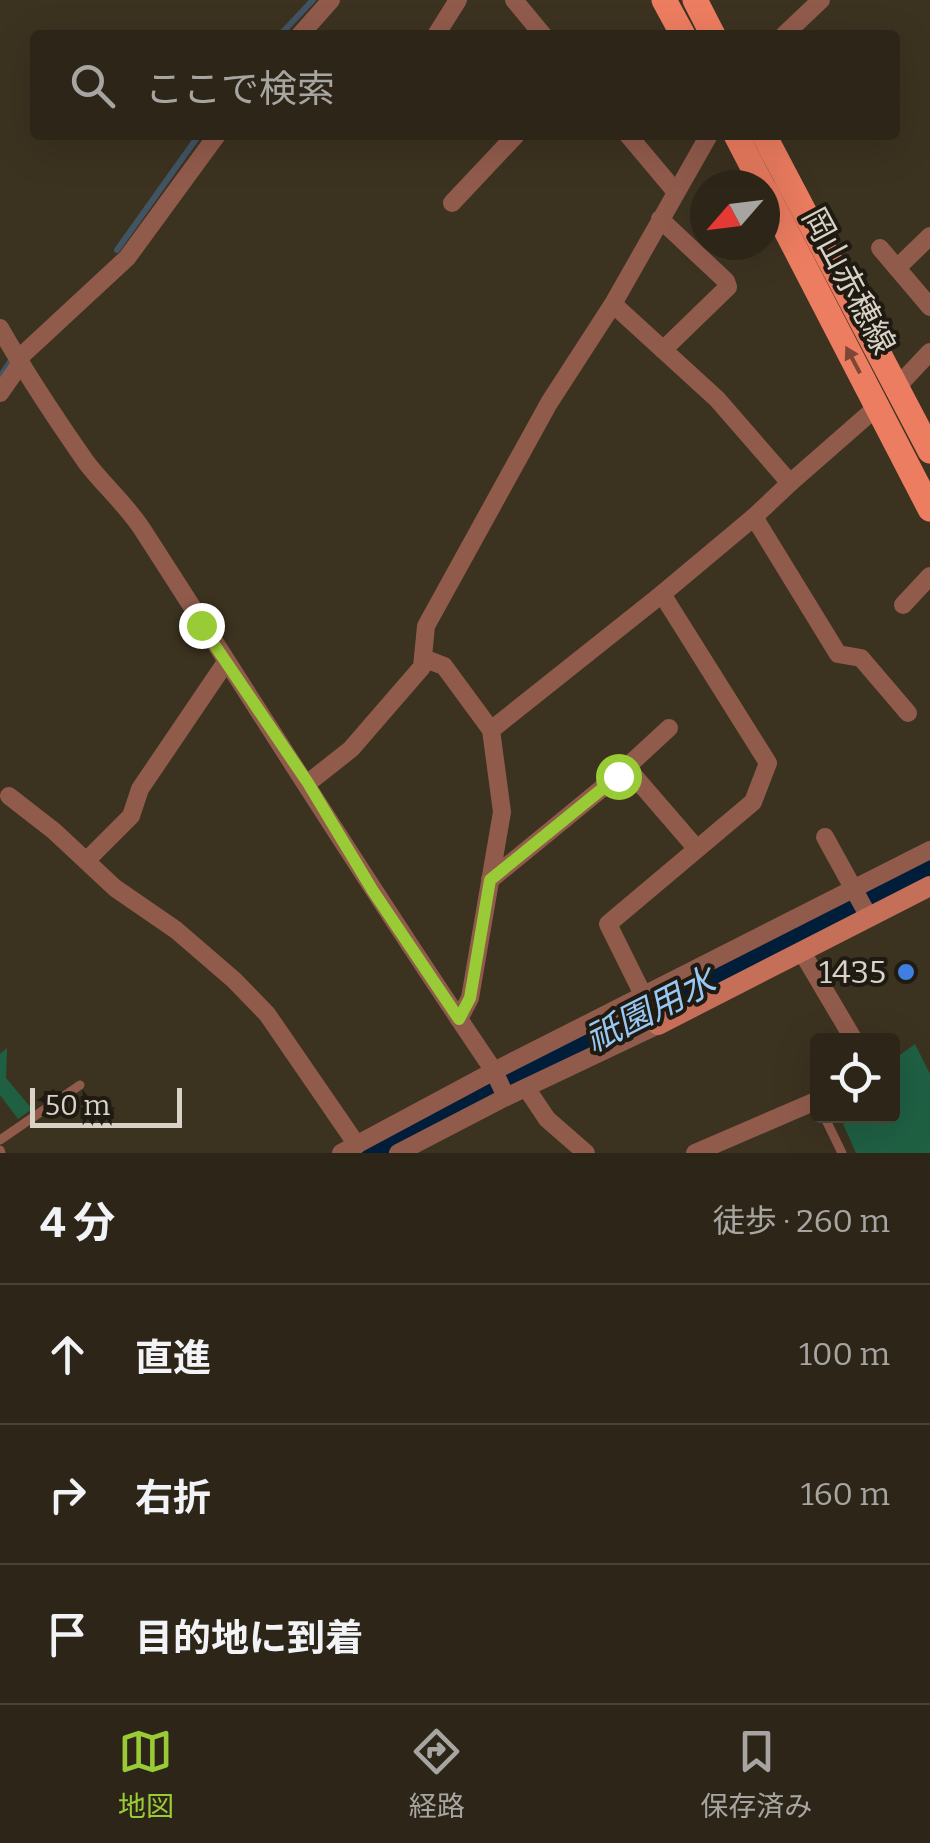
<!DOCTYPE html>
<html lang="ja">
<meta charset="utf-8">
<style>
body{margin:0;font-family:Bitter,"Noto Sans JP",serif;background:#393225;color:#f1f3f6}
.controls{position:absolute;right:30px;bottom:30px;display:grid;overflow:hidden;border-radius:10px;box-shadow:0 10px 40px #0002}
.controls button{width:90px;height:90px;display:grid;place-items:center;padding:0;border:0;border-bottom:2px solid #484337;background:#2d2618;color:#f1f3f6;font:50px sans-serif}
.compass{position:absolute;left:690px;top:170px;width:90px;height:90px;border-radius:50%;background:#2d2618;box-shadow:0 10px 40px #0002;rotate:242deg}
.scale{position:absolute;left:30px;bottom:25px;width:152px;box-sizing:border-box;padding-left:10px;border:5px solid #d8d2c7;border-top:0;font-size:28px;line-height:35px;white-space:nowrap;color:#d8d2c7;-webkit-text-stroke:8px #1f1a12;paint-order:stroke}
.stop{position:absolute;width:30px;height:30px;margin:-22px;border:8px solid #99cb36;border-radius:50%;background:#fff}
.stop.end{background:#99cb36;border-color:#fff;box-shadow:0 2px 10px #0008}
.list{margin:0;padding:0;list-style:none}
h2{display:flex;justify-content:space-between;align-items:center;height:130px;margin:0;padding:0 40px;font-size:42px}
h2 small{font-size:32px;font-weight:400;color:#a7a5a2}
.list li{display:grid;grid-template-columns:65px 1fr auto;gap:30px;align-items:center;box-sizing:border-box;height:140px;padding:0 40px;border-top:2px solid #484337}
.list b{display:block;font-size:38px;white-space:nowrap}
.list em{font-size:32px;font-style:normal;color:#a7a5a2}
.icon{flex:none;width:55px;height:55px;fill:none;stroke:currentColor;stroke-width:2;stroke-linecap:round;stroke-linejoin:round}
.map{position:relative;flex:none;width:930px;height:1153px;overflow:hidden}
.search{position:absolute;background:#2d2618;box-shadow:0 10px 40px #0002;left:30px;right:30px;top:30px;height:110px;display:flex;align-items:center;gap:25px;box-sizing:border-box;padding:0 35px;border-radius:10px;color:#a7a5a2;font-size:38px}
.sheet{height:550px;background:#2d2618}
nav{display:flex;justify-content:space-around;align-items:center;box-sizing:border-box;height:140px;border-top:2px solid #484337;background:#2d2618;font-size:28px;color:#a7a5a2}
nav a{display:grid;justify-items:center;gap:5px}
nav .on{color:#99cb36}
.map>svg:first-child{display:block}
.green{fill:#1f6043}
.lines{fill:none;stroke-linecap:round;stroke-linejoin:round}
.stream{stroke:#415464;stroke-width:6}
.river{stroke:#001e3a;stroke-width:38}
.lane{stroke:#915b4c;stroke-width:9}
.street{stroke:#915b4c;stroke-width:18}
.secondary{stroke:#c56e58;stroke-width:20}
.primary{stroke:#ed7d60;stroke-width:25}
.oneway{fill:#7c4735}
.route{stroke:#99cb36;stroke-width:12}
.shop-dot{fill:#3f7fe0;stroke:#1f1a12;stroke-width:4}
.labels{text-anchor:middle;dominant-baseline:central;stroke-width:8;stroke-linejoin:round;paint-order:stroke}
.street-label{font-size:32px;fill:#d8d2c7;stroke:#1f1a12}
.poi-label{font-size:32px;fill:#d8d2c7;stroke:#1f1a12;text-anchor:end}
.water-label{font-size:35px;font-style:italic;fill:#97c9f7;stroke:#1f1a12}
</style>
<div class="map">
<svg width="930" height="1153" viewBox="0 0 930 1153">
<rect width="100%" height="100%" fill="#3c3220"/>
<g class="green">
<path d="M915,1044L930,1074V1153H856L843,1124L859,1116H892L893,1060Z"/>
<path d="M7,1048L6,1078L32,1109L18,1119L0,1095V1054Z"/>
</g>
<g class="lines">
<g class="stream">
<path d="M280,35L313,0"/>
<path d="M117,250L199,135"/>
<path d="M0,377L10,362"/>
</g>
<path class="river" d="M370,1153L930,866"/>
<g class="lane">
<path d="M824,1116L842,1153"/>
<path d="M0,1140L80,1085"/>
<path d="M0,1150L1,1153"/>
</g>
<g class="street">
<path d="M514,0L543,35"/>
<path d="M300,35L331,0"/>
<path d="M436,35L458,0"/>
<path d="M784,35L821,0"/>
<path d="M628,135L675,191"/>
<path d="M452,203L516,135"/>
<path d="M660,219L726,281L728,287L663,350"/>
<path d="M880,248L930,307"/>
<path d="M897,268L930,236"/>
<path d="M0,328C26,374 56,419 86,462C104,486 128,506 144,532C260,712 374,894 494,1071L506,1097"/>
<path d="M18,359L127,258L217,135"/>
<path d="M896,388L930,352"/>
<path d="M0,393L21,363"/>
<path d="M790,483L878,406"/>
<path d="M754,517L838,654L861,658L908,713"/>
<path d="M903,605L930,576"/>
<path d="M423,658L444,666L491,730L502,812L470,998L459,1019"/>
<path d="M491,730L662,594"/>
<path d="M617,776L669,728"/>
<path d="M308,783L351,749L422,667L426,626L549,403L613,304L709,135"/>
<path d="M9,796L54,831L115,888L176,930L234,980L267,1014L357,1145"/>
<path d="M825,837L869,917"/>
<path d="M87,860L131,816L140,789L226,662"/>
<path d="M490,880L617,776H634L697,849"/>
<path d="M802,952L854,1040"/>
<path d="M527,1089L547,1119L586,1153"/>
<path d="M341,1153L494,1071L930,850"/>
<path d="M398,1153L506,1097L658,1025L608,924L753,802L768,763L662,594L754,517L790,483L717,399L613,304"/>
<path d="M695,1153L818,1100"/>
</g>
<path class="secondary" d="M658,1025L930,886"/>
<g class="primary">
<path d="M664,0L683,35"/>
<path d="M695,0L713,35"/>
<path d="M736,135L762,185"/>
<path d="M764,135L930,451"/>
<path d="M765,190L930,509"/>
</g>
</g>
<defs><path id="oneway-solid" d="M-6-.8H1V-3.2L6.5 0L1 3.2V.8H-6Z" transform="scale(2.5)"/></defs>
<use class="oneway" href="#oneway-solid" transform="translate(853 360) rotate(-118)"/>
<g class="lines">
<path class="route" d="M201,625L308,783L373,891L459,1019L470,998L490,880L618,776"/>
</g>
<circle class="shop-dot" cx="906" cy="972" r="10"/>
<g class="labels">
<g class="street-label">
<text transform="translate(849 281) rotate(62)">岡山赤穂線</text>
</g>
<g class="poi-label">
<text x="886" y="972">1435</text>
</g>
<g class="water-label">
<text transform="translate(650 1010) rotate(-27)">祇園用水</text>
</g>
</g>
</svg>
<div class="controls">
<button><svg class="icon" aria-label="locate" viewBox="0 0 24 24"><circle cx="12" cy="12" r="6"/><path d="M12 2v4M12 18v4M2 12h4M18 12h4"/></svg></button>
</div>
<svg class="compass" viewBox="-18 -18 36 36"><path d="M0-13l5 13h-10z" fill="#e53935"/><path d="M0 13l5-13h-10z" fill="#a7a5a2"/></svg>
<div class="scale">50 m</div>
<div class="stop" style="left:618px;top:776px"></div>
<div class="stop end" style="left:201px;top:625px"></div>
<div class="search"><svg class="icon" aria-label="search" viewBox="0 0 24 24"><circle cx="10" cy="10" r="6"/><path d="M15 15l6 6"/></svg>ここで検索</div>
</div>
<section class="sheet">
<h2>4 分<small>徒歩 · 260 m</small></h2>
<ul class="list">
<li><svg class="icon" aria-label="ahead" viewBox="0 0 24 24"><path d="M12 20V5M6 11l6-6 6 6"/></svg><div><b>直進</b></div><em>100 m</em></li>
<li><svg class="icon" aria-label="right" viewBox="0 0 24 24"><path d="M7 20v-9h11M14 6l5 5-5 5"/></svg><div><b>右折</b></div><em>160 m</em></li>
<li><svg class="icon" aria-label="arrive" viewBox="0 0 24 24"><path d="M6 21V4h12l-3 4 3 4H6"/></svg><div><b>目的地に到着</b></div></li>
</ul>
</section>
<nav>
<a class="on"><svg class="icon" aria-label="map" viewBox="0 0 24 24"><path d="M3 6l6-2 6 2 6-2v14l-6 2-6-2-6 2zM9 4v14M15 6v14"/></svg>地図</a>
<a><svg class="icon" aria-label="directions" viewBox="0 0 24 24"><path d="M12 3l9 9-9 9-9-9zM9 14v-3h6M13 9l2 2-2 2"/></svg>経路</a>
<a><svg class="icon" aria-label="saved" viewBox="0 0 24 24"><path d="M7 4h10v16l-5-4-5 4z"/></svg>保存済み</a>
</nav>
